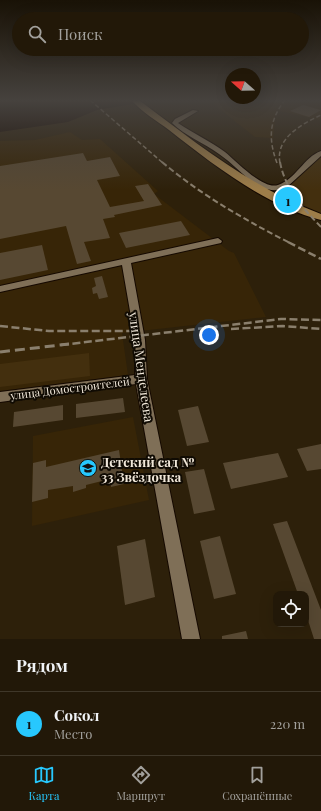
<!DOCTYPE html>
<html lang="ru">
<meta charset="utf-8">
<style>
body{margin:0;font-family:"Playfair Display",serif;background:#2a2112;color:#f1f3f6}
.controls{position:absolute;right:12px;bottom:12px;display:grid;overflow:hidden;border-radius:8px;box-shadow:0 4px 16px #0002}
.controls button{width:36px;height:36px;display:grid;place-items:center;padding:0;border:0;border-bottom:1px solid #3f3729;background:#221808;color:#f1f3f6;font:20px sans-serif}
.compass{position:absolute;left:225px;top:68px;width:36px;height:36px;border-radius:50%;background:#221808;box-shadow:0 4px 16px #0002;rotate:290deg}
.you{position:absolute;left:209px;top:335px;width:14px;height:14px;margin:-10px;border:3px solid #fff;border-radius:50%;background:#1a73e8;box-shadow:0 0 0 6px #1a73e833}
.badge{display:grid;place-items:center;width:26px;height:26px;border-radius:50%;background:#27c8fe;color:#111;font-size:13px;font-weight:700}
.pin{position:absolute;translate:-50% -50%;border:2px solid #fff;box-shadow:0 1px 4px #0006}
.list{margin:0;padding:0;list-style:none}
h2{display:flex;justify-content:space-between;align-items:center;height:52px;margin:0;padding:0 16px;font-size:17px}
h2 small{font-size:13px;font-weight:400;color:#a2a09c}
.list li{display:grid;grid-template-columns:26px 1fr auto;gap:12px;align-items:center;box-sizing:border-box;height:64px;padding:0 16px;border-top:1px solid #3f3729}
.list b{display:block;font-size:15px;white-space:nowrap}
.list p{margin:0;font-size:13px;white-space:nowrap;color:#a2a09c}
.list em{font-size:13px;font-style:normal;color:#a2a09c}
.icon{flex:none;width:22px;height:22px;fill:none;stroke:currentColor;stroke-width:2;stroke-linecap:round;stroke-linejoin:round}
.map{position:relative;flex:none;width:321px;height:639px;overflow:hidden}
.search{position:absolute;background:#221808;box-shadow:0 4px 16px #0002;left:12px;right:12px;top:12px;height:44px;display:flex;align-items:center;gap:10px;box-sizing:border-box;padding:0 14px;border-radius:22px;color:#a2a09c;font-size:15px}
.sheet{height:116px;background:#221808}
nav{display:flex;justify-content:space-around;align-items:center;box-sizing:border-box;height:56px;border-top:1px solid #3f3729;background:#221808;font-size:11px;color:#a2a09c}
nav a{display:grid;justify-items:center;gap:2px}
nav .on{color:#27c8fe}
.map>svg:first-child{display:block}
.built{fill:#372507}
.green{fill:#432f0e}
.water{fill:#150800}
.building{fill:#574832}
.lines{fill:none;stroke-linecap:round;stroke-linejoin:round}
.minor-casing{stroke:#150900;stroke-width:2}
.major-casing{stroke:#150900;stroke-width:2}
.minor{fill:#7f6f57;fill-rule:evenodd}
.major{fill:#9d7d49;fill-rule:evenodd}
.rail-far3{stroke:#8a7f6d;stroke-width:1.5;stroke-dasharray:4.5 2.5;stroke-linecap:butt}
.rail-far2{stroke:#8a7f6d;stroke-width:2;stroke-dasharray:6 3;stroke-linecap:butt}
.rail-far1{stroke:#8a7f6d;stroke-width:2.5;stroke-dasharray:8 3.5;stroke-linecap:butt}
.rail{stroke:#8a7f6d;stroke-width:3;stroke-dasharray:10 5;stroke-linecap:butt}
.labels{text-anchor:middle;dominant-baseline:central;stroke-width:4;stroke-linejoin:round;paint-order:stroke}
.street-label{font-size:11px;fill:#f1e8da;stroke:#100b03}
.near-street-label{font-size:13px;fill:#f1e8da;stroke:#100b03}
.near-poi-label{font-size:13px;font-weight:bold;fill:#f1e8da;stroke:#100b03;text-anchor:start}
</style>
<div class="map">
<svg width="321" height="639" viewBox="0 0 321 639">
<rect width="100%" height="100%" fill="#2d200a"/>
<g class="built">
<path d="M208,100H321V118L319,120L276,110L273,138L255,137Z"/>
<path d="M70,132L82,140L100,139L158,191L154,194L229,251L234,253L266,317L122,333L128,375L0,391V141L35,140Z"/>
<path d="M133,417L149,500L32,526L33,436Z"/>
</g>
<g class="green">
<path d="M321,153V217L307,213L287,183Z"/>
<path d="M89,353L90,376L0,387V364Z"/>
</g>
<path class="water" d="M7,100H158L97,110L68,122L0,132V101Z"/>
<g class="building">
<path d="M303,105L321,110L309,117L290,111Z"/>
<path d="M83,153L87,161L110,157L120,176L97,180L110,207L144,201L135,186L148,184L162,205L114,215L115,217L103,219L110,238L84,242L91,261L77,264L66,226L0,239V166Z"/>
<path d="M181,221L190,235L126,248L119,233Z"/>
<path d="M42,245L48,270L0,280V253Z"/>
<path d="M102,276L108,297L99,299L97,293L93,294L92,288L96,286L94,278Z"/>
<path d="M123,398L125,412L76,418V404Z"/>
<path d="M63,405V420L13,427L14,412Z"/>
<path d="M198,406L209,442L187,446L178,410Z"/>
<path d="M321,444V469L307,471L297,449Z"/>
<path d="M119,450L124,484L111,487L110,479L86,485V488L73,492V486L48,490V498L32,502L33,463L46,460V467Z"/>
<path d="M278,453L288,477L231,489L223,463Z"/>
<path d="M204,469L215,510L194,514L185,472Z"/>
<path d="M287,521L321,610V639H314L306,614V594H298L273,524Z"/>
<path d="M220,536L236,594L214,599L200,541Z"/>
<path d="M145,539L155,597L125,605L117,546Z"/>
<path d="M246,631L248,639H222V636Z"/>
</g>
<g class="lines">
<defs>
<g id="minor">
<path d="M193,110L198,111L178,123C193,133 210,141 225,152C236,161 263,190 278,185C296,179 304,157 321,151V156L287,187C278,191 272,191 263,188C246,180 234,164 219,154C204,143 185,136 172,123L175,119Z"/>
<path d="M218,238L222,241L221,243L131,263L145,340L147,379L200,639H182L136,384L0,402V392L135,375V340L122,265L0,292V286Z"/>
</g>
<path id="major" d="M131,100H139C197,144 253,188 321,214V220C268,207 212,164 169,130C157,121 142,112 131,100Z"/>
</defs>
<use href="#minor" class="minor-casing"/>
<use href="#major" class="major-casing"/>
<use href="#minor" class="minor"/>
<use href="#major" class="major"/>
<g class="rail-far3">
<path d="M90,100L163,163"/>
<path d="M277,163C268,139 269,120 285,100"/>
<path d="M280,163C275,138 302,124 321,115"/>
</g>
<g class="rail-far2">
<path d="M162,162C201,195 245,220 290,243"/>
<path d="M280,162C285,189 303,208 321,227"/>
</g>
<g class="rail-far1">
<path d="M288,242L321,259"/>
<path d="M0,326L49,331H131"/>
<path d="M231,329L283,326L321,329"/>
<path d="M61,345L281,319L321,320"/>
</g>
<path class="rail" d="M0,352L69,344"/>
</g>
<linearGradient id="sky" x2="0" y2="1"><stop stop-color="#191206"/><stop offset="0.53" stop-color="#46423e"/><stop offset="1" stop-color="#46423e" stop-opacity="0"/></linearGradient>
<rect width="321" height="190" fill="url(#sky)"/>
<defs>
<symbol id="school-disc" viewBox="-11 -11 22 22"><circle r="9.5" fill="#27c8fe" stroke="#100b03"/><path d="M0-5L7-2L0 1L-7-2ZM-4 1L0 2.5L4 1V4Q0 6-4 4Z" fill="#111"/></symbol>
</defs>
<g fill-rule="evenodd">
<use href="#school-disc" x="78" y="458" width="20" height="20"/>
</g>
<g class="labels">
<g class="street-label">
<text transform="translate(70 388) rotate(-7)">улица Домостроителей</text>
</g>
<g class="near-street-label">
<text transform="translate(142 367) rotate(82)">улица Менделеева</text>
</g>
<g class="near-poi-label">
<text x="101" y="461">Детский сад №<tspan x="101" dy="15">33 Звёздочка</tspan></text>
</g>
</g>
</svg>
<div class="controls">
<button><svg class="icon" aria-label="locate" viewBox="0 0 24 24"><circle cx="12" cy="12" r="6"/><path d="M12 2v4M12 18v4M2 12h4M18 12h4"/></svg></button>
</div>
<svg class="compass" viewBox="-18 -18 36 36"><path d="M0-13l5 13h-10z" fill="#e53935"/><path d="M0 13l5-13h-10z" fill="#a2a09c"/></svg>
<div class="you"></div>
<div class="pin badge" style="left:288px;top:200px">1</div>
<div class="search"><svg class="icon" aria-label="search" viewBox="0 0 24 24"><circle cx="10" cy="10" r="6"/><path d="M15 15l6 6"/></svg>Поиск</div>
</div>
<section class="sheet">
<h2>Рядом<small></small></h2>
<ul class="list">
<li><span class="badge">1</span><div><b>Сокол</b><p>Место</p></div><em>220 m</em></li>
</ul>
</section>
<nav>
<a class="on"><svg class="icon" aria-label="map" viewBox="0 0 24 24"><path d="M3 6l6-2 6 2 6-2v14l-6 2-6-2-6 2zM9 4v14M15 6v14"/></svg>Карта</a>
<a><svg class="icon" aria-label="directions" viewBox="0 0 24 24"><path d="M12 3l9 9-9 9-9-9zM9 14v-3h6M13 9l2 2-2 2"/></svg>Маршрут</a>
<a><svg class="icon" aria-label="saved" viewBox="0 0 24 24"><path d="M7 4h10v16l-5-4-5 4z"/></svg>Сохранённые</a>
</nav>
